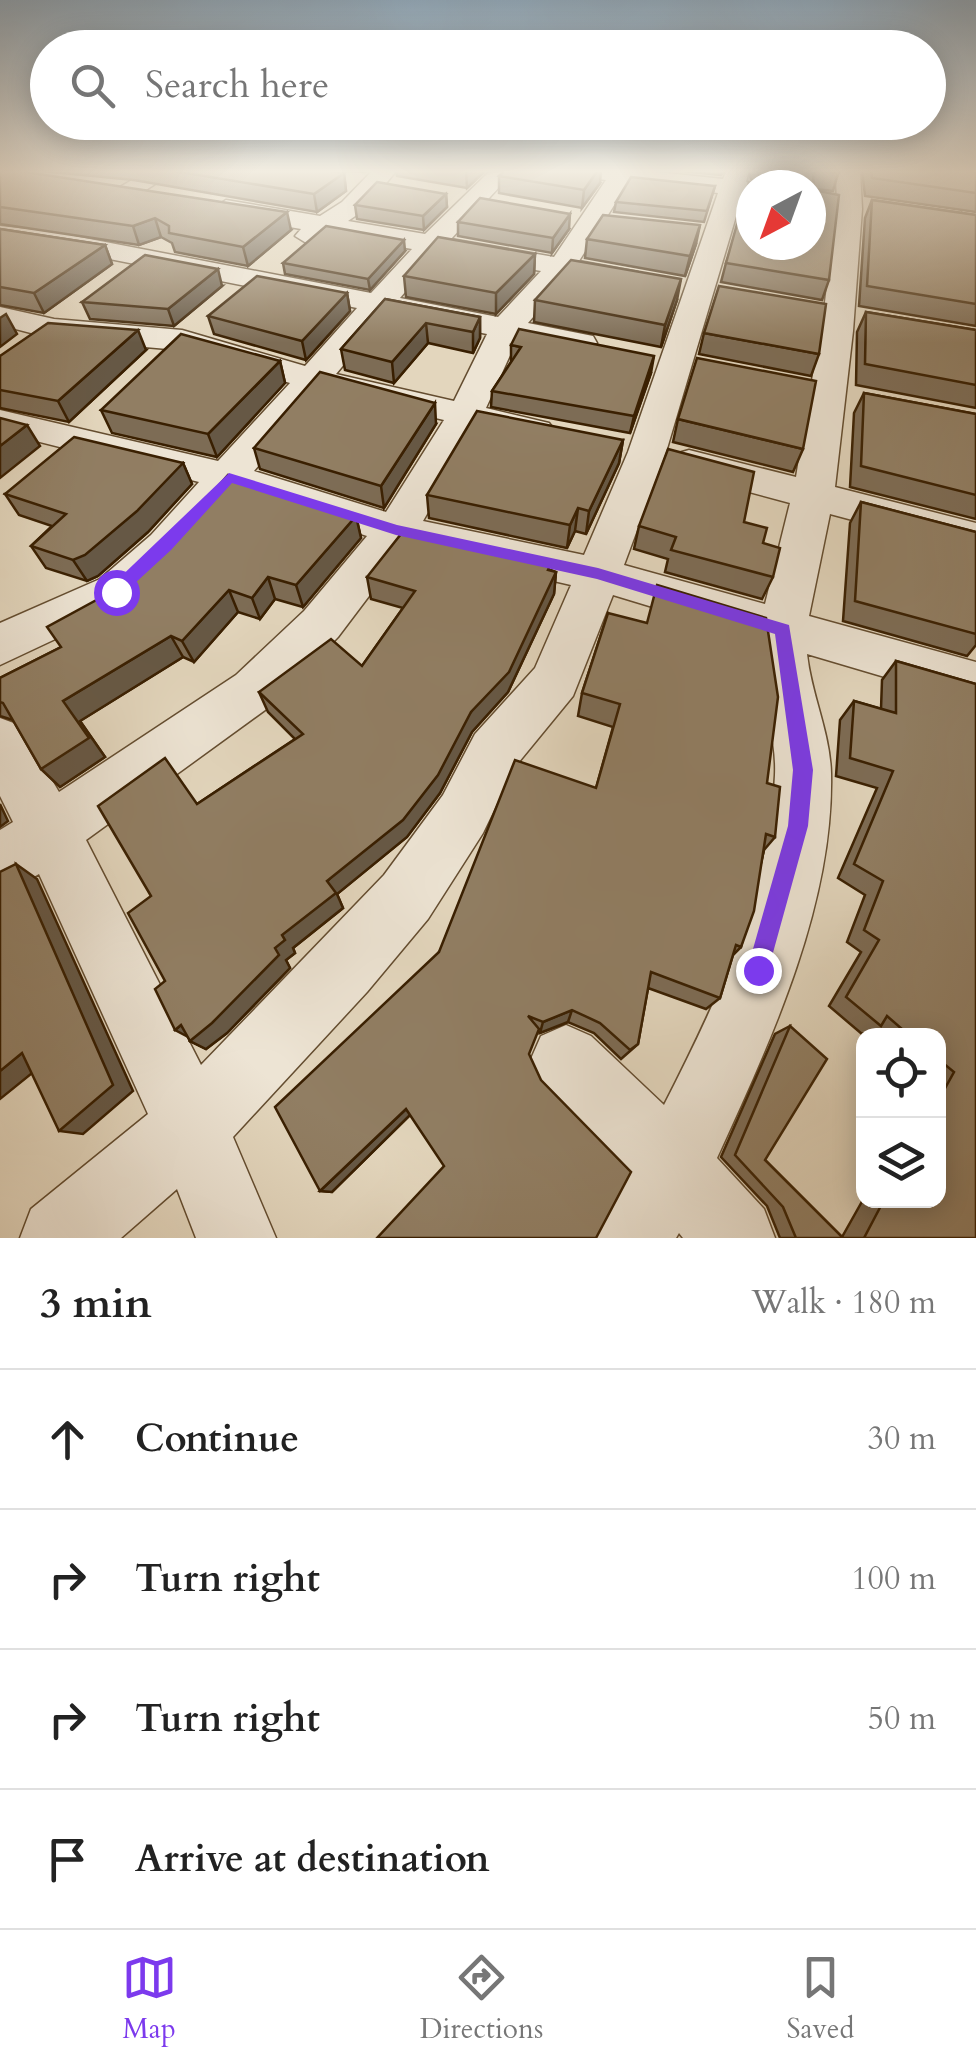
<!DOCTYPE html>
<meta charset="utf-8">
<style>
body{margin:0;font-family:Cardo,serif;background:#f2f2f2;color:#222}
.controls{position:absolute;right:30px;bottom:30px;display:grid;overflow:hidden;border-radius:20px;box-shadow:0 5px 25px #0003}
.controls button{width:90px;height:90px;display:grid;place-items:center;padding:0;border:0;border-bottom:2px solid #e0e0e0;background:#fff;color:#222;font:50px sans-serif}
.compass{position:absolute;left:736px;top:170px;width:90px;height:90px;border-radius:50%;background:#fff;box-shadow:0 5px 25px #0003;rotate:221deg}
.stop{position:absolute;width:30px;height:30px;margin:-22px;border:8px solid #7c3aed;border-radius:50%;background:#fff}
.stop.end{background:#7c3aed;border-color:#fff;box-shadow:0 2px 10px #0008}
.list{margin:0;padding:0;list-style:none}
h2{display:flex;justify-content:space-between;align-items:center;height:130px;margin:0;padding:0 40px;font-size:42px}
h2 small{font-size:32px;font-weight:400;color:#767676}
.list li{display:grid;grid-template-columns:65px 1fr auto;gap:30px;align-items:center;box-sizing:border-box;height:140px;padding:0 40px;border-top:2px solid #e0e0e0}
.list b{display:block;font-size:38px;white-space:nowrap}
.list em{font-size:32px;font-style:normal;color:#767676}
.icon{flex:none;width:55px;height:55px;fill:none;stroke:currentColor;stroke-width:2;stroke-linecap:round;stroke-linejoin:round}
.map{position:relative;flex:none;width:976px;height:1238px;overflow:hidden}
.search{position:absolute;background:#fff;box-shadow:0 5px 25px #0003;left:30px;right:30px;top:30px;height:110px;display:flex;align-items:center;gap:25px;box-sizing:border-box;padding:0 35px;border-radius:55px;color:#767676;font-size:38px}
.sheet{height:690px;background:#fff}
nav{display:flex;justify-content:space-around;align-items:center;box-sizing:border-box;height:140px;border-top:2px solid #e0e0e0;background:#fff;font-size:28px;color:#767676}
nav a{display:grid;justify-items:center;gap:5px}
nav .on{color:#7c3aed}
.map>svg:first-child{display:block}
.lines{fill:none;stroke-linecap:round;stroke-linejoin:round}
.street-casing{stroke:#644d30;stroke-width:3}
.street{fill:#ede4d4;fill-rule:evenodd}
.wall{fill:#7d6c55;stroke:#391f01;stroke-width:2.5}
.shaded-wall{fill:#665845;stroke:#391f01;stroke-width:2.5}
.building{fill:#917e63;stroke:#391f01;stroke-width:2.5;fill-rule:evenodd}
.route{fill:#7c3aed}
</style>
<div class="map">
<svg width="976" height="1238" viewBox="0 0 976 1238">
<rect width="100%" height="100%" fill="#e3d6bd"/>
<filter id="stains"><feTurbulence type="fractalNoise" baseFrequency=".002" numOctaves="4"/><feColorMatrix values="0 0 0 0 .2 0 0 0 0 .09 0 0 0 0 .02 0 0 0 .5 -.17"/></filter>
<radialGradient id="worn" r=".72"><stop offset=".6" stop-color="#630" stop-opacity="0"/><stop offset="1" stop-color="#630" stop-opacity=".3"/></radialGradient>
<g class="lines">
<defs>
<g id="street">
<path d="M149,170H177L74,236L371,293L412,249L329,234L308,244L295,236L301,229L226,216L213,208L226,200L320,216L342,202L373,170H397L364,210L348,221L425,234L491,170H515L451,239L554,257L606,180L572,175L569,170H638L723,179L727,170H749L746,182L760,185H751V197L742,196L666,452L624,565L765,604L790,503L675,472L669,463L675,454L689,450L796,477L825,302L837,209L836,170H860L862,209L853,331L835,487L976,523V553L830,514L809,616L976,662V704L807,654C811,694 830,732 831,773C834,905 771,1040 717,1158L764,1209L775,1238H683L679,1233L676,1238H591L626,1173L541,1086L530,1061L541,1036L566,1025L591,1036L664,1105C716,1003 770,891 775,775C777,729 756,685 758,639L613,595L573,696L514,768L483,833L428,919L367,992L233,1137L276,1238H196L177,1189L121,1238H20L31,1209L148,1114L39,874L0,896V830L13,822L0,796V718L19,725L59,792L236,675L304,611L367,536L235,493L181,557L132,603L0,665V623L100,579L151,535L199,482L0,432V410L218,461L290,383L179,350L54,339L0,325V307L54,319L182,330L305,366L357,308L54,248L0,278V257L22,244L0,242V226L45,231ZM628,183L718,193L628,452L584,555L423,521L476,428L536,442L549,439L555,431L549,423L486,408L517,340L581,353L597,343L593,336L528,323L568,276L628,287L643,278L638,272L579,261ZM438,253L541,271L498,317L400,298ZM386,314L487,334L454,401L336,374ZM321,391L444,420L386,512L254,471ZM406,547L571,585L535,668L475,734L443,795L384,875L201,1065L86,840L272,705L338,637Z"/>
<path d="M954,170H976V222L963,214Z"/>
</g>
</defs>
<use href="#street" class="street-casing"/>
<use href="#street" class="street"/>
</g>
<g class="wall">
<path d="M0,170L291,230L248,266L175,252L172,243L161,237L139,245L0,224Z"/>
<path d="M32,170H368L365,172L327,170L344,173L346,191L317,212L134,180Z"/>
<path d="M396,170H486L467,188L397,176Z"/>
<path d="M670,170H725L721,175Z"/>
<path d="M749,170H839L833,191L814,189L829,280L822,300L721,282L726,263L757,182L751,179Z"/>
<path d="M862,170H957L976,172V212L865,196Z"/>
<path d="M499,176L600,183L582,208L499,193Z"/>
<path d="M715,186L704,222L614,212L616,202Z"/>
<path d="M446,194L447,207L424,230L357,219L355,205Z"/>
<path d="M872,200L976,215V326L859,306L865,218Z"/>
<path d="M458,222L569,229L552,253L458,236Z"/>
<path d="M0,229L105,245L112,264L44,313L0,305Z"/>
<path d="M587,239L696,244L685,276L585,258Z"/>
<path d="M405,251L370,290L285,274L283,263Z"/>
<path d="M535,254L534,274L496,314L406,297L404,276Z"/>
<path d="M222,286L174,326L90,319L82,302Z"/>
<path d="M347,293L350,311L306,360L214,334L208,316Z"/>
<path d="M385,299L480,317V338L473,353L428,343L394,383L345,370L341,349Z"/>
<path d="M535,300H677L661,347L534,322Z"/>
<path d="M866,312L976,330V408L856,385L857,332Z"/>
<path d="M704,333L819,354L811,376L699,354Z"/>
<path d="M511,345L651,373L630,433L491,407L492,391L511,362Z"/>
<path d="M146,350L69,422L0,408V356Z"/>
<path d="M280,361L285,383L217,457L112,433L101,410Z"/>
<path d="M864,393L976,414V519L850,487L854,413Z"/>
<path d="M678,419L803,449L793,472L673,442Z"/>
<path d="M436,424L384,508L260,469L254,448Z"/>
<path d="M623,440L619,463L586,534L575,531L567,548L429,518L427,495Z"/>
<path d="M183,463L192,484L148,532L98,576L87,581L46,568L31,546L52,526L19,515L5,494Z"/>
<path d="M861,502L976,532V645L967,656L843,621L850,523Z"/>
<path d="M356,516L361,538L303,607L275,599L260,619L238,612L194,662L183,657L80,721L105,757L60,787L41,769L13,720L0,716V678L61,647L132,580L130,577Z"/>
<path d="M744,522L763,543L773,577L762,599L665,572L668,559L634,549L639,526Z"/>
<path d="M551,570L556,572L554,594L508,692L472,732L440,793L407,837L337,894L343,908L293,948L295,953L286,960L290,968L227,1033L206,1049L190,1041L165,981L151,896L197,804L295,739L268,712L259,692L362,666L403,608L371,599L367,577Z"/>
<path d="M608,613L767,783L775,837L764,850L741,947L733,955L720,998L706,1009L648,988L638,1044L621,1059L594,1033L568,1022L540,1033L538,1032L410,1115L332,1192L320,1191L439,952L596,788L613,727L578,716L582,693Z"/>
<path d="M896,661L976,684V1238H780L767,1206L721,1157L775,1034L790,1026L765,1160L842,1237L864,1198V1200H938V1036H880L873,1030L862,1034L829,1006L861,952L847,942L865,895L838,878L877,788L836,776L840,720L854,701L881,709L882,680Z"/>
</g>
<g class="shaded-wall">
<path d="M466,170H486L467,188Z"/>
<path d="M598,170H601L600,183L582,208L584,190Z"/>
<path d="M344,173L346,191L317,212L314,194Z"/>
<path d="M446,194L447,207L424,230L423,216Z"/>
<path d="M287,212L291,230L248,266L243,247Z"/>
<path d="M570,214L569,229L552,253L553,238Z"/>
<path d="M155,218L161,237L139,245L133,226Z"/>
<path d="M700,225L696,244L685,276L690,256Z"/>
<path d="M404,240L405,251L370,290L368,279Z"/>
<path d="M105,245L112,264L44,313L34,293Z"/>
<path d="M535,254L534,274L496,314V293Z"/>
<path d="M218,269L222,286L174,326L168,309Z"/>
<path d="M681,279L677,300L661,347L665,325Z"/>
<path d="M347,293L350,311L306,360L302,341Z"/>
<path d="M6,314L17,334L0,347V318Z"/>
<path d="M480,317V338L473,353V332Z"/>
<path d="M426,323L428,343L394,383L392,362Z"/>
<path d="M138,330L146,350L69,422L58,401Z"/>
<path d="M654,356L651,373L630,433L634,416Z"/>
<path d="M280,361L285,383L217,457L208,434Z"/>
<path d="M435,403L436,424L384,508L381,486Z"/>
<path d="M27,425L40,446L0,478V446Z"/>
<path d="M623,440L619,463L586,534L589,511Z"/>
<path d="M183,463L192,484L148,532L98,576L87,581L73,560Z"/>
<path d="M578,508L575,531L567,548L570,525Z"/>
<path d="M356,516L361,538L303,607L296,585Z"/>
<path d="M556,572L554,594L508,692L472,732L440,793L407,837L337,894L343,908L293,948L295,953L286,960L290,968L227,1033L206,1049L190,1041L282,935L471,712Z"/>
<path d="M268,577L275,599L260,619L252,598Z"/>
<path d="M229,590L238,612L194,662L182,641Z"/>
<path d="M171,636L183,657L80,721L105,757L60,787L41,769L63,701Z"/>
<path d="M0,804L8,821L0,827Z"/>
<path d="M16,864L37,879L133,1091L83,1134L59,1131Z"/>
<path d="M572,1010L568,1022L540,1033L543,1022Z"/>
<path d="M181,1025L192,1039L175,1030Z"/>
<path d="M22,1053L47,1061L0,1099V1071Z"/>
<path d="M406,1109L411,1114L332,1192L320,1191Z"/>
</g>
<g class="building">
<path d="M0,170H13L287,212L243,247L169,233V226L155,218L133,226L0,207Z"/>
<path d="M168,170H324L344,173L314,194Z"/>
<path d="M505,170H598L584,190L499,176Z"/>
<path d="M764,170H839V173L817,171L813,174L814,190L839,195L829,280L726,263L749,182H758L759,171ZM751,185H811V245H751Z"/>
<path d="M871,170H957L976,172V193L872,178Z"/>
<path d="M631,177L715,186L707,211L616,202Z"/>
<path d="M377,182L446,194L423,216L355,205Z"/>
<path d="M480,198L570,214L553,238L458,222Z"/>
<path d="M872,200L976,215V304L867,286Z"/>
<path d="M603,215L700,225L690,256L587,239Z"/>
<path d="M326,226L404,240L368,279L283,263Z"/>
<path d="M0,229L105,245L34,293L0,287Z"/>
<path d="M438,237L535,254L496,293L404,276Z"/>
<path d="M145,255L218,269L168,309L82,302Z"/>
<path d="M571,260L681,279L665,325L535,300Z"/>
<path d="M257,276L347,293L302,341L208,316Z"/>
<path d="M719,286L826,304L819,354L704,333Z"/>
<path d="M385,299L480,317L473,332L426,323L392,362L341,349Z"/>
<path d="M866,312L976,330V385L865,364Z"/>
<path d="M48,323L138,330L58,401L0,390V356Z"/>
<path d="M519,329L654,356L634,416L492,391L521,347L511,345Z"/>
<path d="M181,334L280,361L208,434L101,410Z"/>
<path d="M697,358L816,381L803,449L678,419Z"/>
<path d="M320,372L435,403L381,486L254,448Z"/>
<path d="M864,393L976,414V495L861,466Z"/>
<path d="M477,411L623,440L589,511L578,508L570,525L427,495Z"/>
<path d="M0,418L27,425L0,446Z"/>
<path d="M74,437L183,463L137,511L85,555L73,560L31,546L66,514L5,494Z"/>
<path d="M668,449L754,472L744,522L767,528L763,543L780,548L773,577L671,550L676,537L639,526Z"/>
<path d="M228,475L356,516L296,585L268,577L252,598L229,590L182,641L171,636L63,701L89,738L41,769L3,703L0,702V678L61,647L47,627L135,579L130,577L173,538Z"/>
<path d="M861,502L976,532V634L855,601Z"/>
<path d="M405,529L552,562L548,570L556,572L509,672L471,712L438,775L403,820L327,881L336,893L282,935L285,940L275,948L279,955L212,1023L190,1041L181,1025L175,1030L155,989L165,981L128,913L151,896L98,806L165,758L197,804L303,734L259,692L331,639L362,666L415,591L367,577Z"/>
<path d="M657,585L766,618L778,697L767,783L780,787L775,837L766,834L754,911L741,947L736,945L720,998L651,972L638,1044L630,1050L600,1023L572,1010L543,1022L528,1016L539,1029L529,1054L541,1080L631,1172L596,1238H377L444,1166L406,1109L320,1191L275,1107L439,952L515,760L596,788L620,704L582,693L608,613L647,623Z"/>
<path d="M896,661L976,684V1238H864L884,1200H938V1101L954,1072L938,1059V1036H910L887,1016L881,1026L846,997L879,940L864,930L883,881L854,864L893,771L850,758L854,701L896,713Z"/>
<path d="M16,864L113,1085L59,1131L22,1053L0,1071V872Z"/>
<path d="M790,1026L827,1059L765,1160L843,1238H796L783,1207L735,1155Z"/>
</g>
<linearGradient id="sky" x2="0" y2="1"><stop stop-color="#8fa9bd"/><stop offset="0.5" stop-color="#f2ede1"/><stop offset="1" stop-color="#f2ede1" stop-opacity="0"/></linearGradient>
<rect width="976" height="343" fill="url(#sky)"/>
<path class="route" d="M229,473L397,525L598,568L789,625L813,770L808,826L766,978H750L747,970L788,826L793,770L775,634L597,579L396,535L232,483L171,550L121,596H110V587Z"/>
<rect width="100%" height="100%" filter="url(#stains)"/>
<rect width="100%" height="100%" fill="url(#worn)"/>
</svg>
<div class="controls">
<button><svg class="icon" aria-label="locate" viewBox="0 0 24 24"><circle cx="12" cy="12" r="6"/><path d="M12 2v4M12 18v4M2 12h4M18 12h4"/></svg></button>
<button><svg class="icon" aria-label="layers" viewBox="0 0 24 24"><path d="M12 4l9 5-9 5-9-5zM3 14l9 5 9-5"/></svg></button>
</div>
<svg class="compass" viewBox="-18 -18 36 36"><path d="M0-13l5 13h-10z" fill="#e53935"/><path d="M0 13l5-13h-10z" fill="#767676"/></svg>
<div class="stop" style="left:116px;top:592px"></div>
<div class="stop end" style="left:758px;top:970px"></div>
<div class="search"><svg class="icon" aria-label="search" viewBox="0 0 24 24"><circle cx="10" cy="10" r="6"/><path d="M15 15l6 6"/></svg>Search here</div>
</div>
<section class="sheet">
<h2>3 min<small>Walk · 180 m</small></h2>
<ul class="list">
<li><svg class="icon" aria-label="ahead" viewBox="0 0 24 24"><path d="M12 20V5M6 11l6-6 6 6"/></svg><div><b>Continue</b></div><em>30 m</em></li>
<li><svg class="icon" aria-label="right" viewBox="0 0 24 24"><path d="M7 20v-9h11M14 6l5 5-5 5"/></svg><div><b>Turn right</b></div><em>100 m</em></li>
<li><svg class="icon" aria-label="right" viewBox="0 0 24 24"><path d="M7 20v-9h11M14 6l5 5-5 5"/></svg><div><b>Turn right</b></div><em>50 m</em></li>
<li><svg class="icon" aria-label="arrive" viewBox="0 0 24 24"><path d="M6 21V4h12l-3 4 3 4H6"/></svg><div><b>Arrive at destination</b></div></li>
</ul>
</section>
<nav>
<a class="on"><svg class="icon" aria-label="map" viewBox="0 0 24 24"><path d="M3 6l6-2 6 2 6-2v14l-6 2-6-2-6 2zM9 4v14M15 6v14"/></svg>Map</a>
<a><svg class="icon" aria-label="directions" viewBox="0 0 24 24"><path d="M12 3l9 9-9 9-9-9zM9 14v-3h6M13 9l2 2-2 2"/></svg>Directions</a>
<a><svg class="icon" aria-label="saved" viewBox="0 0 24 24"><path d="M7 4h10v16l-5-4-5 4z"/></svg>Saved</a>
</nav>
